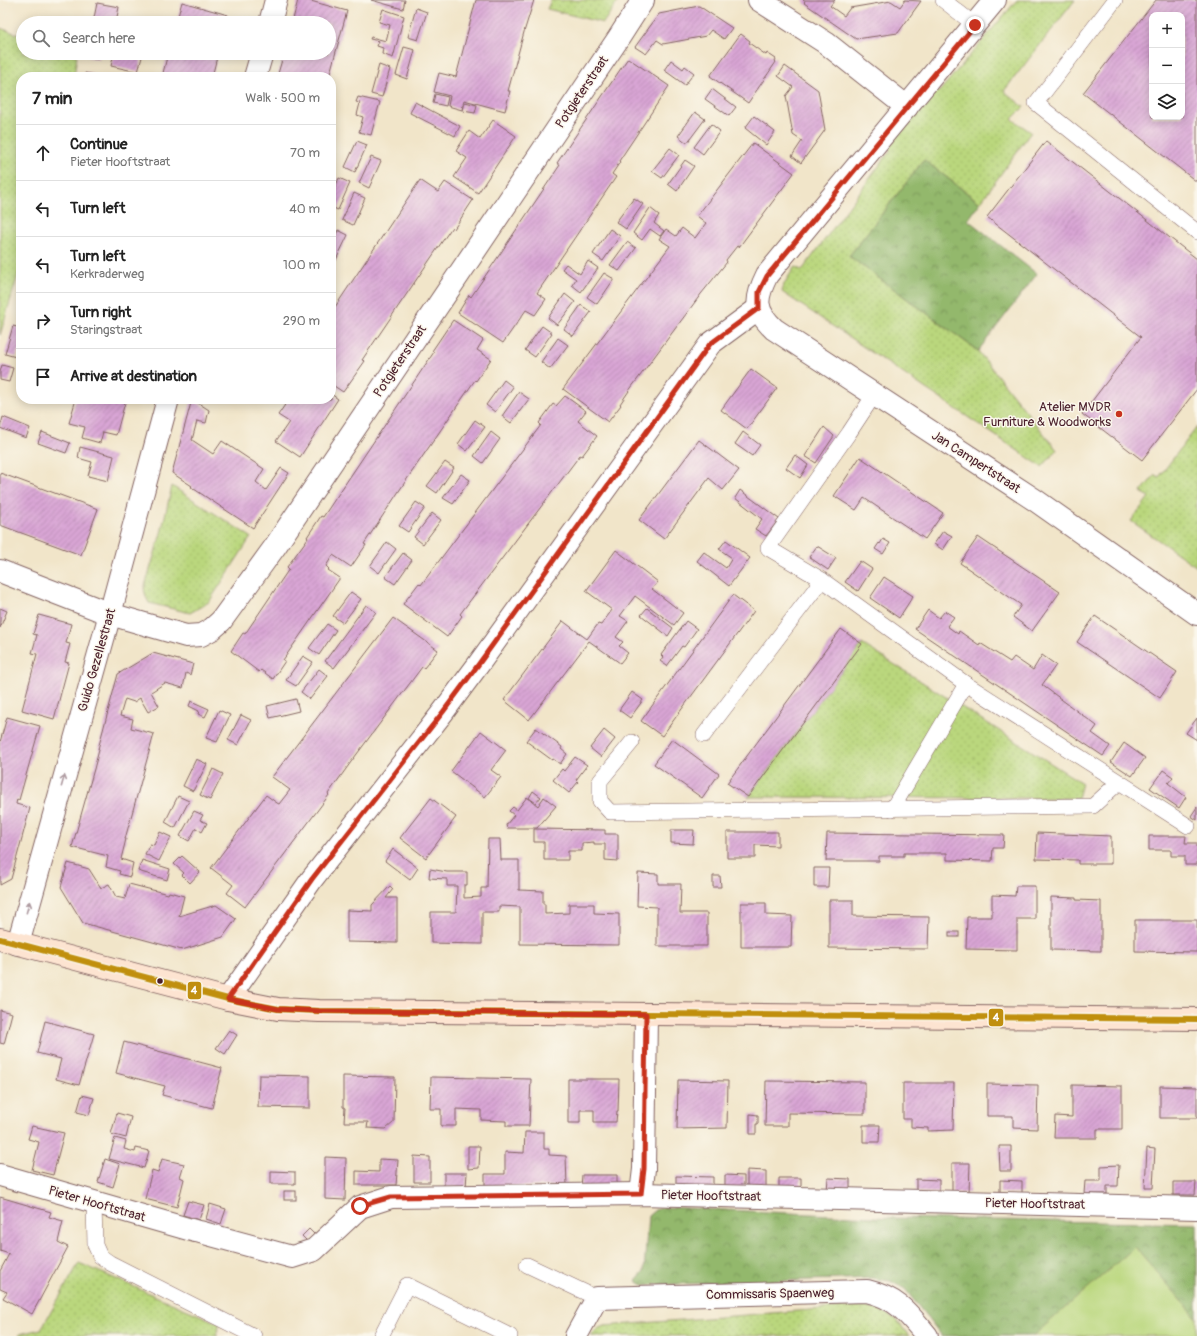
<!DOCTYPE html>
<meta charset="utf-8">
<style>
body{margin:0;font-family:Pangolin,sans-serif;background:#f2f2f2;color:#222}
.controls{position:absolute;right:12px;top:12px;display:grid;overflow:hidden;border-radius:8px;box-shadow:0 2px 10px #0003}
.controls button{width:36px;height:36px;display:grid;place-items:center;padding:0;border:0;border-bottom:1px solid #e0e0e0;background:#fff;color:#222;font:20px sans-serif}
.stop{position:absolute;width:12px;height:12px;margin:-9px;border:3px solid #c8321e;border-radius:50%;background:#fff}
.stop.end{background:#c8321e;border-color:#fff;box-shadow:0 1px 4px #0008}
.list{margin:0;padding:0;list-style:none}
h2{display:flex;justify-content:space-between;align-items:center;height:52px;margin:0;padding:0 16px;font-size:17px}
h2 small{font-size:13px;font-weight:400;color:#767676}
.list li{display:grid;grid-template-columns:26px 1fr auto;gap:12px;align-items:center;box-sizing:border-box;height:56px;padding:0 16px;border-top:1px solid #e0e0e0}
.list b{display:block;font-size:15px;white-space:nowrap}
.list p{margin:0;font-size:13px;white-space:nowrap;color:#767676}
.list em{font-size:13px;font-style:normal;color:#767676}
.icon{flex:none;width:22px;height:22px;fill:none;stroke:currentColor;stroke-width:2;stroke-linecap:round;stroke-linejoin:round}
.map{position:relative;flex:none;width:1197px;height:1336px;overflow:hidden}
.search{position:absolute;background:#fff;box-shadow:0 2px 10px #0003;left:16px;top:16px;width:320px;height:44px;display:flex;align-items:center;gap:10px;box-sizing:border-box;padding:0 14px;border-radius:22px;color:#767676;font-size:15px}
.panel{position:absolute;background:#fff;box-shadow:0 2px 10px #0003;left:16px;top:72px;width:320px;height:332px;border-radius:16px}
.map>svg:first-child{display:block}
.green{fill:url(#green-dots);stroke:#827b54}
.forest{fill:url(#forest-crowns);stroke:#6e6c4c}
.pitch{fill:#bad77d;stroke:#827b54}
.building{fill:url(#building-hatch);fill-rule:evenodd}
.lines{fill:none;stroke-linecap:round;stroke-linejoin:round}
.lane-casing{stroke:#846462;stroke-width:16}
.street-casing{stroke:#846462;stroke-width:24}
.secondary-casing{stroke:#846462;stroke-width:24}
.lane{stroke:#fff;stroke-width:15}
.street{stroke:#fff;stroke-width:22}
.secondary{stroke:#fde4d1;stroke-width:22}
.bus-1-casing{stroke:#fbf7ec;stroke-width:9}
.bus-1{stroke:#c08f0f;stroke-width:6}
.oneway{stroke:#ae9aa0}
.route{stroke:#c8321e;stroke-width:5}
.poi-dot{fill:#c8321e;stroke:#fbf7ec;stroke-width:1.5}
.bus-dot{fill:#4a1f2b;stroke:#fbf7ec;stroke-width:1.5}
.labels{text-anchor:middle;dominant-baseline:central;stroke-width:3;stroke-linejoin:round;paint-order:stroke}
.street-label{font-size:13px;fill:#4a1f2b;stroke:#fbf7ec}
.poi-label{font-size:13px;fill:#4a1f2b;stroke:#fbf7ec;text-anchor:end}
.line-badge{stroke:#fbf7ec;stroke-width:1.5}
.badge-label{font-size:11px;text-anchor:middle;font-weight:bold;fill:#fff}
</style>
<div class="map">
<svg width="1197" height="1336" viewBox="0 0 1197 1336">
<defs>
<pattern id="green-dots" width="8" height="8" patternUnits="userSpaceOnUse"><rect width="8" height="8" fill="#bad77d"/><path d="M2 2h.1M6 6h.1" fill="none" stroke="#a1b86c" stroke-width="1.8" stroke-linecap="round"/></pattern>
<pattern id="forest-crowns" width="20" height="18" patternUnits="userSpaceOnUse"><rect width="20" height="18" fill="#93b86c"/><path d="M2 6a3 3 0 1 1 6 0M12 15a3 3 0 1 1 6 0" fill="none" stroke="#7a9559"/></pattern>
<pattern id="building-hatch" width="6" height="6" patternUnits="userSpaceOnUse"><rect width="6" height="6" fill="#d9a6d5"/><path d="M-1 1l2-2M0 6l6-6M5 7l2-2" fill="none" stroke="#b287ad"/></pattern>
</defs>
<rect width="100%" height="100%" fill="#fbf7ec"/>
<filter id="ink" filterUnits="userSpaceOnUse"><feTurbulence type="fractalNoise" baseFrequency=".025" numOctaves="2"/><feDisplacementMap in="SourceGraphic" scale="8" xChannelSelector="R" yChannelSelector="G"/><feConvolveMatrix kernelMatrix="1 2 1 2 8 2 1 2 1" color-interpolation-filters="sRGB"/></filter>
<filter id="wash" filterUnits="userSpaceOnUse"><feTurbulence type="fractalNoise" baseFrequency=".012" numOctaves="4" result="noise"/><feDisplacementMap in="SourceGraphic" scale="16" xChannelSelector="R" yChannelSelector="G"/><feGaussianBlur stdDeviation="0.9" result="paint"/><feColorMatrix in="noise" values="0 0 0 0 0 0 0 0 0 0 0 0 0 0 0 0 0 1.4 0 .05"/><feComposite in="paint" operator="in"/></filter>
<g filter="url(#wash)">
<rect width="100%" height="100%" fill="#f1e5c9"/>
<g class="green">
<path d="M551,0H619L603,23L547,9Z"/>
<path d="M1017,0H1075L1004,91L1024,107L1012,119L1031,132L980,203L924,160L849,256L978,351L1057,450L1042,467L782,292L784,284L794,268L796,267L801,270L803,269L890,151V149L886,146L933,90L938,93Z"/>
<path d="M0,28L23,36V53H70L77,56L74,77H21V265L0,335Z"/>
<path d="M1197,427V567L1131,521L1149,497L1141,492L1155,475L1159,477Z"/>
<path d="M172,486L251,537L209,602L190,613L149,603L146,597L144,589L161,533Z"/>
<path d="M862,644L1082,783L1078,798L748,797Z"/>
<path d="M79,1263L220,1324L216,1335L218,1336H20L19,1334L41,1329Z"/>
<path d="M862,1306L879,1310L896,1319L909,1336H591L597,1329L604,1326Z"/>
</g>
<g class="forest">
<path d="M924,160L980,203L968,220L1037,274L978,351L849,256Z"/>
<path d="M663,1207L894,1218L1197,1224V1319L1136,1248L1034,1336H942L905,1289L890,1281L872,1278L643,1285L636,1281L644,1272L648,1216L655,1210Z"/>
</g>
<path class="pitch" d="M1135,1247L1197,1318V1336H1033Z"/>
<g id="blocks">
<g class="building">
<path d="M298,0H307L347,11L329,77H277L284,53H329V23H292Z"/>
<path d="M371,0H405L403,9Z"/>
<path d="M476,0H534L524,32L508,91H510L505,111L464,100L462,110L448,106L450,96L434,92L439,73L456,77Z"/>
<path d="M803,0H835L830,6L844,16L850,8L891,1L900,7L905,0L921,1L898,33L856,39L804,3L805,2Z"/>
<path d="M1156,0H1197V182L1083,93ZM1152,15H1182V117H1152Z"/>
<path d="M182,2L228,15L226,23H176Z"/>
<path d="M97,3L119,7L116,22L107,20L106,23H93Z"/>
<path d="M699,6L732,28L724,39L711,30L706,36L663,44L657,40L646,54L635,47L659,14Z"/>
<path d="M416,8L427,12L418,40L408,37Z"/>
<path d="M383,9L404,16L393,58L382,54L383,48L377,46L379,41L370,39L371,37L386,41L390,25L379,22Z"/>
<path d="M741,34L750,41L749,43L766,55L767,53L776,59L775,61L776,62L748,103L710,76L739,36Z"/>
<path d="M404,47L415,50L407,79L396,75Z"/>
<path d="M88,53H100L99,59L88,57Z"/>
<path d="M114,53H123L142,57L138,72L111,66Z"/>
<path d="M168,53H218L212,77H162Z"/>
<path d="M628,58L669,86L619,161L620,162L612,174L616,177L537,293L546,299L535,315L526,310L503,343L458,313L469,295L471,297L560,165L557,163Z"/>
<path d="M671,60L683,69L685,66L694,73L685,85L664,70Z"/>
<path d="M379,65L390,69L382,97L371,94Z"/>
<path d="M785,66L818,90L825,130L801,163L792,156L802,141L793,135L786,96L793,87L778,76Z"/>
<path d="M85,73L96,75V77H84Z"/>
<path d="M712,89L736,107L729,116L705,99Z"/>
<path d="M435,94L448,97L446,106L433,103Z"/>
<path d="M358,97L380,102L371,135L359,132L363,117L357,115L360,103L356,102Z"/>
<path d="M415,102L460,126L455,136L410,113Z"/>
<path d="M465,102L477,105L475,113L463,111Z"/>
<path d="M695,112L705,119L687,143L678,136Z"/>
<path d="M754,116L775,132L766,145L745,128Z"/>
<path d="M493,120L516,136L478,193L454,177L467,158L456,151L469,131L480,139Z"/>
<path d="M711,124L720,131L703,154L694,147Z"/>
<path d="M357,141L367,145L355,172L345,167Z"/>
<path d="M1046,141L1197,259V389L1142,460L1082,414L1141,337L987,217Z"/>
<path d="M753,143L794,173L739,247L737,246L726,260L727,262L701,294L631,388L620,404L621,405L608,422L563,389L670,246L659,239L666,229L676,236L682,228L695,238L706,223L697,216Z"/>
<path d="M670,148L679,155L662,178L652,171Z"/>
<path d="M371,157L381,161L369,188L359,183Z"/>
<path d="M685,160L694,166L677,191L668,184Z"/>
<path d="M339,178L350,183L338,210L331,207V197Z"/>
<path d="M420,180L438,192L445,182L473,200L454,229L452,227L362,360L365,361L343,392L331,384V313Z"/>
<path d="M354,193L365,198L353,225L342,220Z"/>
<path d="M634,198L643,204L626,229L616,222Z"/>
<path d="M650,208L659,215L654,223L664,231L660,236L650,229L642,240L633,233Z"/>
<path d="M610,229L620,236L603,261L593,254Z"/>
<path d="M338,230L348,235L335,262L331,260V246Z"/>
<path d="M627,242L636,248L619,271L610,265Z"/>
<path d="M588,261L598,268L581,292L572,285L576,279L562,269L566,264L580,274Z"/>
<path d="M604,273L614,279L597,304L587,297Z"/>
<path d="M565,294L575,302L557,325L548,318Z"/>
<path d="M581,305L591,312L573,336L564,329Z"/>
<path d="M453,320L483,340L477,350L491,359L476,381L475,380L405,482L364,544L366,545L351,567L333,555L326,566L329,569L328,570L340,578L283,660L285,661L273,679L261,670L259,672L231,651L243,633L245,634L289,569L287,567L308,538L307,537L321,516L323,517L434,352L432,351Z"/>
<path d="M13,326L21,328V351H18L16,357L5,354Z"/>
<path d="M542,326L552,333L535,357L525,350Z"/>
<path d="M558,338L568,345L550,369L541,362Z"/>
<path d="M2,365L13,368L9,382L0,380V372Z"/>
<path d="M751,369L777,388L747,429L721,410Z"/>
<path d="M504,380L513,387L495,412L486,405Z"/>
<path d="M519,392L529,399L511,423L502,416Z"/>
<path d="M331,394L338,399L300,457L276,441L289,422L278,415L289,399H297L302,402L304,399H331Z"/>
<path d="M565,396L586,411L578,421L597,436L582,456L580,455L565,475L460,614L462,616L447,637L403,604L419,583L421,585L541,425L539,423L553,404L556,406Z"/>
<path d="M76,399H126L116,435L103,432L100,443L82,438L85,427L69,423Z"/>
<path d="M192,399L209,410L206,423L197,421L192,440L213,454L222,441L264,469L256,482L266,490L281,468L289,473L253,528L191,487L192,486L172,473Z"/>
<path d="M3,417L30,428L26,438L0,428Z"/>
<path d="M475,420L485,427L467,451L458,444Z"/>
<path d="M824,427L834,436L816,463L805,456Z"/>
<path d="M42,432L70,443L66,453L38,443Z"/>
<path d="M491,432L500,439L483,463L474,456Z"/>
<path d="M743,432L760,445L752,456L735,444Z"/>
<path d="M699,440L739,470L723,490L709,478L664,539L639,520Z"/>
<path d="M80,447L114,456L108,481L88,476L92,462L78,458Z"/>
<path d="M795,455L808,465L800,478L786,468Z"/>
<path d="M860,457L943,513L925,539L864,498L856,510L834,496Z"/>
<path d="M445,462L454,468L437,493L427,486Z"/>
<path d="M0,473L98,509L81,555L0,525Z"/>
<path d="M461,474L470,480L453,504L443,498Z"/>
<path d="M740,490L779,519L766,536L755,529L762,519L735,498Z"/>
<path d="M416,502L425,508L408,532L399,526Z"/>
<path d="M432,513L441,520L423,544L414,537Z"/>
<path d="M943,531L952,536L943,550L934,544Z"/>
<path d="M978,537L1060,592L1032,631L1013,617L1021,605L960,563Z"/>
<path d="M883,539L890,543L883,554L875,549L879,543L880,544Z"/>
<path d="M726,540L750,558L729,586L697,561L704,552L726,568L732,558L719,549Z"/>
<path d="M387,542L396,549L379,573L370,566Z"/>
<path d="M817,546L836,558L828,570L809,557Z"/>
<path d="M616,550L658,582L652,589L683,613L674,625L635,596L620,616L628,621L616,637L623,642L619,646L628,653L620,663L589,641L529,720L504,700L563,621L587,639L598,624L601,625L612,610L586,591Z"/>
<path d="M403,553L412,560L395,584L385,577Z"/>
<path d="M860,561L872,569L858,591L845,582Z"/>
<path d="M884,577L913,596L899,618L870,598Z"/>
<path d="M351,592L361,599L343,623L333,616Z"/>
<path d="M733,595L754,611L662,736L641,721Z"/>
<path d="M366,605L376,612L334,668L325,661Z"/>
<path d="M0,608L7,611L0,628Z"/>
<path d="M647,608L673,628L668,636L641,615Z"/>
<path d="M928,610L939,618L945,611L954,617L947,626L958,634L959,631L979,645L980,643L1010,662L1014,657L1033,670L1042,655L1056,665L1042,685L1097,726L1092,733L1110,746L1103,756L915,629Z"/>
<path d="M39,615L71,624L66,643L70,644L65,662L69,663L54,719L22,710L37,654L32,653L37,635L33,634Z"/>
<path d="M1095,616L1177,672L1160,698L1077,642Z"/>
<path d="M393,618L438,650L424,668L422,667L351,762L328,794L329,795L245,907L227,893L233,885L211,868L266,795L277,803L279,804L290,790L272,777Z"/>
<path d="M686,621L697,629L684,647L682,646L667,666L660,661L663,657L661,655Z"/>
<path d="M327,624L336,630L319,655L309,648Z"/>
<path d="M841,629L862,644L748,797L727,783Z"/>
<path d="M153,653L193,664L190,675L186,673L183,688L165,683L151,692L159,706L148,712L140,698L134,702L125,699L120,716L133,719L131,728L154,734L125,839H126L121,859L133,863L130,877L119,874L120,871L106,867L108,856L72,847L94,769L99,750L98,749L118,674Z"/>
<path d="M303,656L313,662L296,686L286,680Z"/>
<path d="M319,669L328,676L310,699L301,692Z"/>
<path d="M632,692L643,700L630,718L619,710Z"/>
<path d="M296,699L299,711L270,718L267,706Z"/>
<path d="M191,701L209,709L205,717L198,714L199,711L189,706Z"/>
<path d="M219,710L230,715L217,742L206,738Z"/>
<path d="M241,715L251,720L238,745L228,740Z"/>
<path d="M7,717L40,726L19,800L17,799L16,804L30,808L11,879L0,885V742Z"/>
<path d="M1197,718V740L1186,733Z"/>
<path d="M536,728L562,747L561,749L567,754L560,764L553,759L552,760L526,741Z"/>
<path d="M604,730L615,739L601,757L590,748Z"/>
<path d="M481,731L506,750L491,770L501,777L485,797L451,771Z"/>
<path d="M672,739L719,774L702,798L654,764Z"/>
<path d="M1124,743L1145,758L1132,776L1111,762Z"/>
<path d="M575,757L587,765L576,780L578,782L569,793L553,780L562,769L564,771Z"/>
<path d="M196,759L207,764L193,791L183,786Z"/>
<path d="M213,769L223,774L210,800L200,795Z"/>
<path d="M1163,770L1173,777L1168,783L1186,797L1179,808L1150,788Z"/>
<path d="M533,791L541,797L536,803L529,798Z"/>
<path d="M178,796L189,801L175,828L165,822Z"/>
<path d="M527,797L538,806L544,797L556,806L537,828H507L506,825L514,815L509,811L513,807L517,810Z"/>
<path d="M431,798L456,817L426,858L400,838Z"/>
<path d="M1197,807V820L1191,816Z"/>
<path d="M194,811L203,815L200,820L207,823L202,832L196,828L189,841L180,836Z"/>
<path d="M534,829L605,830V834H618V861L605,860V844H594V842L582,843V851H568V860H544V842H534Z"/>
<path d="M671,830H694L693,844L671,843Z"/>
<path d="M160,832L171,837L159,861L145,854L150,844L154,845Z"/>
<path d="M727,832H778V846L755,845V858H727Z"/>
<path d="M827,833L1004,835L1003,848H993L992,861L947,860V853H904V856H879V861H826Z"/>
<path d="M1037,833L1111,836V864H1078V860L1036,859Z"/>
<path d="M1149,836H1186L1185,843H1197V865H1185V856H1171V850H1149Z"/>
<path d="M488,839H500L501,860H519V890L543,891V904H545V914L569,913V904H594V913L619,914V945L520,944V907L499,906V912H482V944L431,943V912H456L457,886H447V879L429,878L430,869L447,872H467V885H464V898L481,897V888H487Z"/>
<path d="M393,849L418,868L410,880L385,861Z"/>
<path d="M182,856L200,872L190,883L182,875L184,873L174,864Z"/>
<path d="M142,860L170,869L167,880L138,871Z"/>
<path d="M68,863L89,869L101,888L109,884L116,897L125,899L129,884L168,894L169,892L184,896L179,916L216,905L236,919L223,937L182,950L83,923L61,887Z"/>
<path d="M814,868H829L828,887H814Z"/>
<path d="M638,873L658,874V884H681L680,913H707V946H657V907L637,906Z"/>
<path d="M713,876H720L721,887H713Z"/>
<path d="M390,886L393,889L386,898H397V943L347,942V910L372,911V905Z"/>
<path d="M1016,886H1035V919H1017V950L966,949L967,917H992V895L1015,896Z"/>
<path d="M1051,897L1076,898V900L1101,901V951L1051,950Z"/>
<path d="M829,900H853V916L929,917L928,949L829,948Z"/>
<path d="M741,903H766V915L792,916L791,947H741Z"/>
<path d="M1135,920H1197V952L1135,951Z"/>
<rect x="949" y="932" width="10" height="5"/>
<path d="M0,1010L12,1013L4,1044L0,1043Z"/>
<path d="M45,1021L94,1034L79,1085L56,1079L61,1059L37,1053Z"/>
<path d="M229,1030L237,1035L225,1054L216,1048Z"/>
<path d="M124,1042L222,1068L212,1108L162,1095L165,1086L116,1073Z"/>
<path d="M259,1075L310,1076V1108L258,1107Z"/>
<path d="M343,1076L395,1077L394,1122L386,1129L367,1128L368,1122H344L345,1108L343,1107Z"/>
<path d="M431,1077L531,1079L529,1126H506V1121L481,1120V1110L456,1109V1126H441V1109H430Z"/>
<path d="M568,1079H619L618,1111H617L616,1122H594V1110H580V1123H568Z"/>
<path d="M678,1080L728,1081L727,1128L677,1129Z"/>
<path d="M766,1081L865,1082V1114L788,1113V1126H765Z"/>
<path d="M903,1083H954L953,1130L928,1131V1128L911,1127V1119H903Z"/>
<path d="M987,1084L1038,1085L1037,1129L1013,1128V1116H987Z"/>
<path d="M1072,1085L1122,1086V1129H1097V1138H1054L1055,1116L1072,1117Z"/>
<path d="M1160,1086L1197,1087V1118H1160Z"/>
<path d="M82,1095L94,1098L89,1115L77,1112Z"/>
<path d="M117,1113L131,1117L126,1138L111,1134Z"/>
<path d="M750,1114L758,1115V1124H756V1134H750Z"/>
<path d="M863,1125H880L879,1142H863Z"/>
<path d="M32,1126L64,1133L53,1175L32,1170L39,1142L28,1139Z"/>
<path d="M525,1132H544V1149H549V1155L566,1156L567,1186L485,1187V1174H505V1152L524,1153Z"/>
<path d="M115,1138L126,1141L124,1149L135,1152L136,1148L149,1151L144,1168L109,1159Z"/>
<path d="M468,1146H480L479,1168L468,1169Z"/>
<path d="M999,1146H1011V1171H1000Z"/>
<path d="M1147,1148L1155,1149L1153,1188H1145Z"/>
<path d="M414,1156L430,1157V1182H414Z"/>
<path d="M325,1157L346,1158L345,1200L325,1199Z"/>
<path d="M105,1159L120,1164L113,1187L98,1182Z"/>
<path d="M162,1159L184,1164L180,1177L184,1179L177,1207L145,1199L152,1170L158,1172Z"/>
<path d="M379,1159L398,1160L396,1185H356V1171L379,1172Z"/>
<path d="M952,1163H970L969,1193H952Z"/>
<path d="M1119,1165L1118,1186H1107V1194H1084L1085,1181H1101V1166Z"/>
<path d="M747,1170L766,1171V1190H747Z"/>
<path d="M271,1171L295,1172V1184H271Z"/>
<path d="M444,1173H467L466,1187H444Z"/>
<path d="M582,1175H617V1189L581,1188Z"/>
<path d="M725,1175L744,1176V1190H725Z"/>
<path d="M676,1176L713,1177V1190L676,1189Z"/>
<path d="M779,1178H801V1191L779,1190Z"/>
<path d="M828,1178L850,1179V1191H827Z"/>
<path d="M916,1179L939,1180V1193L916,1192Z"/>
<path d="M1000,1180L1022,1181V1193H1000Z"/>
<path d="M1173,1182H1196L1195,1195H1173Z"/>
<rect x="284" y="1191" width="12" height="9"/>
<path d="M0,1197L51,1212L49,1217L63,1221L58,1242L68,1247L32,1314L3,1298L7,1292L0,1289V1271L9,1254L0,1251Z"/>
<path d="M188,1201L204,1205L199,1220L183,1215Z"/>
<path d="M210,1204L226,1209L221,1224L206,1219Z"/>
<path d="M309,1229L315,1235L308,1242L302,1236Z"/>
</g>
</g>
</g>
<g filter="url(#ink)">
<use href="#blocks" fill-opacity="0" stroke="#846462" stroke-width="1"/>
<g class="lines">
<defs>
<g id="lane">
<path d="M943,0L975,25"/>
<path d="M1115,0L1036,103L1197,232"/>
<path d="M874,395L849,433L768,548L822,580L966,684L1188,826"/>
<path d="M704,735L822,580"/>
<path d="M632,742L600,781V801L610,812L1093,806L1119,782"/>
<path d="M892,809L966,684"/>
<path d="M94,1203L95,1245L100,1256L110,1263L254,1336"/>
<path d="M527,1265L597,1298"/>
<path d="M381,1336L407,1285L510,1336"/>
</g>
<g id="street">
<path d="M759,0L826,43L907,107"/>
<path d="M995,0L767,275C755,299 754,310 774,329L1035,500L1197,614"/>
<path d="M270,23L276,0"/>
<path d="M255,77L262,53"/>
<path d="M0,571L110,614L186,636L201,635L212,629L221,621L274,548L618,39L643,0"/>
<path d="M18,944L110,614L168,399"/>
<path d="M228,999L312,879L443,712L478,665L710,344L759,308"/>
<path d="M0,1175L195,1231"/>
<path d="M641,1194L644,1169L646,1014"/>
<path d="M200,1232L292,1257L314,1250L360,1207L391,1197L641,1194L1197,1208"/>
<path d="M576,1336L597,1298L867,1291C897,1298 908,1313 927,1336"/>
</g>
<path id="secondary" d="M0,939L228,999L278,1009L319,1011L1197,1019"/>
</defs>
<use href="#lane" class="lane-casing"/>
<use href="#street" class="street-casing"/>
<use href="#secondary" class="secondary-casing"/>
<use href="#lane" class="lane"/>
<use href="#street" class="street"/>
<use href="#secondary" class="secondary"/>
<defs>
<path id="bus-1" d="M0,939L228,999L278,1009L319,1011L1197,1019"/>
</defs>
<use href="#bus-1" class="bus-1-casing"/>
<use href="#bus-1" class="bus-1"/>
</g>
<defs><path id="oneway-shaft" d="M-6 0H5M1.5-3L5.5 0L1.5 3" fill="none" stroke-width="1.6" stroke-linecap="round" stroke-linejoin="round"/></defs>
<g class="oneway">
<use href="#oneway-shaft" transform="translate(63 781) rotate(-74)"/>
<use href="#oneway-shaft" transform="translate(28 907) rotate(-74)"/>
</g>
</g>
<g class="lines" filter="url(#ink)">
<path class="route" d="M360,1206L391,1197L641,1194L644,1169L646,1014L319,1011L278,1009L228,999L312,879L443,712L478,665L710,344L759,308V292L767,276L975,25"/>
</g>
<circle class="poi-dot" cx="1119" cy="414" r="4"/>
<circle class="bus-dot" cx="160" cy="981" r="3.5"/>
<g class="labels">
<g class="street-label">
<text transform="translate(582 92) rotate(-56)">Potgieterstraat</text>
<text transform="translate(400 361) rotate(-56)">Potgieterstraat</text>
<text transform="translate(976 462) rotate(33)">Jan Campertstraat</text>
<text transform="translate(97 660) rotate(-74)">Guido Gezellestraat</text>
<text transform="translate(711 1196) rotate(1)">Pieter Hooftstraat</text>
<text transform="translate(97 1204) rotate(16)">Pieter Hooftstraat</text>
<text transform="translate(1035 1204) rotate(1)">Pieter Hooftstraat</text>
<text transform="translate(770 1294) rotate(-1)">Commissaris Spaenweg</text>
</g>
<g class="poi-label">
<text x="1111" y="407">Atelier MVDR<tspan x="1111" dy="15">Furniture &amp; Woodworks</tspan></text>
</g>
</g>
<g class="line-badge">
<rect x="187" y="981" width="15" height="19" rx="4" fill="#c08f0f"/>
<rect x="988" y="1008" width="16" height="19" rx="4" fill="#c08f0f"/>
</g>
<g class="badge-label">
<text x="194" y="994">4</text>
<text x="996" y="1021">4</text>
</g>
</svg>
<div class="controls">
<button>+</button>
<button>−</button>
<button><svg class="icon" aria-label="layers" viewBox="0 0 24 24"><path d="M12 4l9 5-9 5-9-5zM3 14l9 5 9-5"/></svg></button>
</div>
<div class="stop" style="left:360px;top:1206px"></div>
<div class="stop end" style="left:975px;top:25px"></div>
<div class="search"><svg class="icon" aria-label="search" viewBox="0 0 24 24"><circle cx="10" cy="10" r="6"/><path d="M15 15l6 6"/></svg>Search here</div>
<section class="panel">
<h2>7 min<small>Walk · 500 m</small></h2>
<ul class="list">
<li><svg class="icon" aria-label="ahead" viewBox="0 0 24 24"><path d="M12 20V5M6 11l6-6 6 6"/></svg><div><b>Continue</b><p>Pieter Hooftstraat</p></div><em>70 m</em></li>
<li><svg class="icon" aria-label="left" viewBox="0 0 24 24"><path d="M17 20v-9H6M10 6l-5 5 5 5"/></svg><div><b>Turn left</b></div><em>40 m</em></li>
<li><svg class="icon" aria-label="left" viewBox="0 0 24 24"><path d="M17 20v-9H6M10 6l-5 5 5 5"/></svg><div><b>Turn left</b><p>Kerkraderweg</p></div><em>100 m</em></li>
<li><svg class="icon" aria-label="right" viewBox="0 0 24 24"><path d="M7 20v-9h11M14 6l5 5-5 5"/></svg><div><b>Turn right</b><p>Staringstraat</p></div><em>290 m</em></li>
<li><svg class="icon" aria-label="arrive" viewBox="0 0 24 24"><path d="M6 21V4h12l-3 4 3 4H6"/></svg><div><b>Arrive at destination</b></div></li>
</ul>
</section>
</div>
